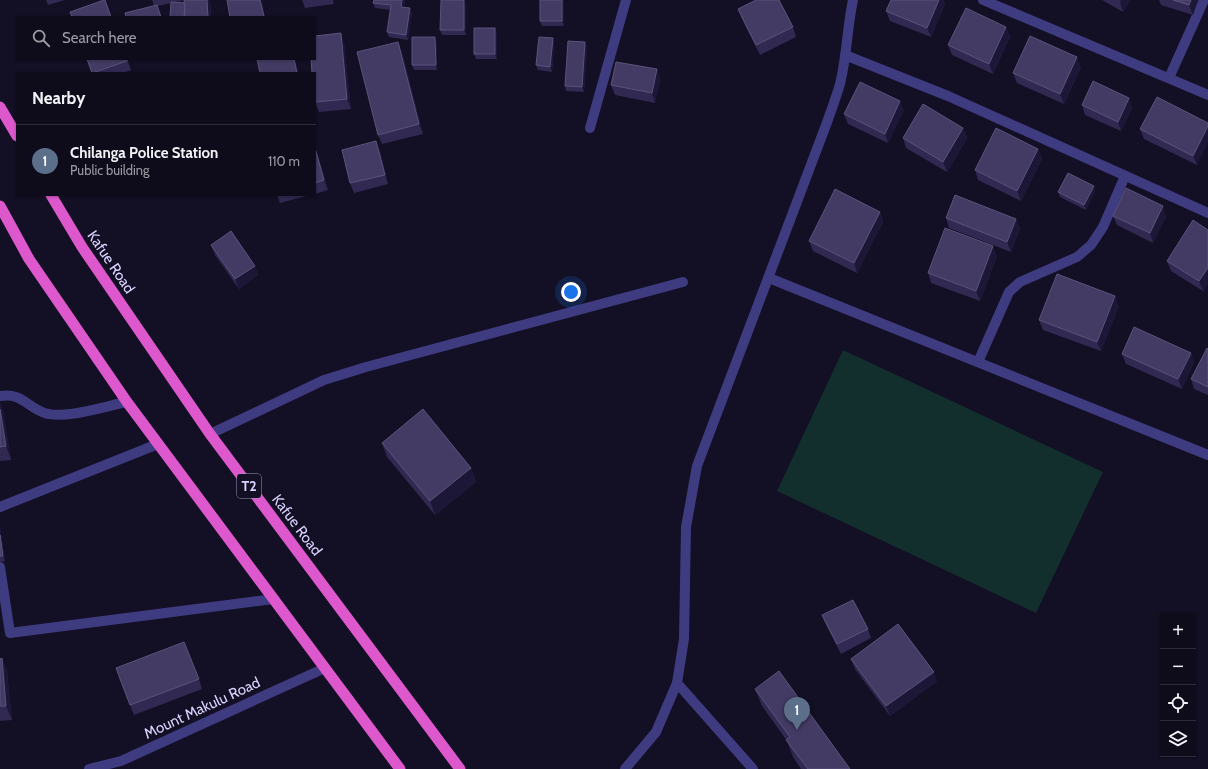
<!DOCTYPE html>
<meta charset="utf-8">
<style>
body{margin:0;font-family:Cabin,sans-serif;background:#171424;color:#f1f3f6}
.controls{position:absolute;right:12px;bottom:12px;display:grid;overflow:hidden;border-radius:0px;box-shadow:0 1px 3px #0004}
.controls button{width:36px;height:36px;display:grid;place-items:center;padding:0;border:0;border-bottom:1px solid #2e2b3a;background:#0e0b1b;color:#f1f3f6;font:20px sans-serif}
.you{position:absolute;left:571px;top:292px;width:14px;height:14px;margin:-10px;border:3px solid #fff;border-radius:50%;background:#1a73e8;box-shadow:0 0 0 6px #1a73e833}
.badge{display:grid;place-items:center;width:26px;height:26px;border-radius:50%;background:#07daf6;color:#fff;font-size:13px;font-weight:700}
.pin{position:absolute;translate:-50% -33px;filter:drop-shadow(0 1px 2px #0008)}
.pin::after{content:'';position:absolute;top:21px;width:14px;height:12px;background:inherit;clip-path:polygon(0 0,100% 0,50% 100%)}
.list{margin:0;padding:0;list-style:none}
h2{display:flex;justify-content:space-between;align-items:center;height:52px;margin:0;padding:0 16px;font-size:17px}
h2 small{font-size:13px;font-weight:400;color:#9b9ba3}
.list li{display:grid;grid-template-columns:26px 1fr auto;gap:12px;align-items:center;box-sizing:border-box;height:72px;padding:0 16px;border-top:1px solid #2e2b3a}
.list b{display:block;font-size:15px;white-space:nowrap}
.list p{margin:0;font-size:13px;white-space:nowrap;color:#9b9ba3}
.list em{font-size:13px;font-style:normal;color:#9b9ba3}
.icon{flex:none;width:22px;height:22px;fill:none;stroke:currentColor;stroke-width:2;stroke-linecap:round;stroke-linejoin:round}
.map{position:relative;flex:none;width:1208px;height:769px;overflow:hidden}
.search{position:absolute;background:#0e0b1b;box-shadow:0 1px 3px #0004;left:16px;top:16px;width:300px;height:44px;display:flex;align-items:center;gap:10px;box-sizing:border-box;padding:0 14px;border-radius:0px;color:#9b9ba3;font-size:15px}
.panel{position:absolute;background:#0e0b1b;box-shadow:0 1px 3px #0004;left:16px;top:72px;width:300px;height:124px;border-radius:0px}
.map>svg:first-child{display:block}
.grass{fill:#122e2d}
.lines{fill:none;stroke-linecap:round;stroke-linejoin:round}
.service{stroke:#3f3b81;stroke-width:10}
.minor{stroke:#3f3b81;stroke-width:10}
.trunk{stroke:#de58cd;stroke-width:11}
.wall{fill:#312951}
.shaded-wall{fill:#1d1737}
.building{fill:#433b64;stroke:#5a537c}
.labels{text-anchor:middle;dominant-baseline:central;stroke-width:3;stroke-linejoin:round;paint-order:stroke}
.shield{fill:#130f24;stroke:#9e98bd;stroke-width:1}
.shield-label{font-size:14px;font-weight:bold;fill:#d9d3fe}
.street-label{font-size:15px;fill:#d9d3fe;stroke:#130f24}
</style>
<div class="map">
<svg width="1208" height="769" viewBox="0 0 1208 769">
<rect width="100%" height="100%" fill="#130f24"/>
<path class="grass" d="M843,350L1103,472L1036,613L777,491Z"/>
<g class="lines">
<g class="service">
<path d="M983,0L1208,95"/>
<path d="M845,55L948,96L1208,213"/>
<path d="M1169,78L1204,0"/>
<path d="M590,128L626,0"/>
<path d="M769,278L1208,455"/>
<path d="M978,362L1009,292L1020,282L1077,257L1091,245L1103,227L1125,176"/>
<path d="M210,434L324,380L366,367L683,282"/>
<path d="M0,507L158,444"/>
<path d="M0,567L10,633L274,599"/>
<path d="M677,683L753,769"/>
</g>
<g class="minor">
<path d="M0,396C22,393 25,405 42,412C62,421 105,406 127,402"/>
<path d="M89,769L121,761L325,668"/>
<path d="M625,769L656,732L677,683L684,639L686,527L697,466L826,125C831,111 836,98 840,84C847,56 847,28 853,0"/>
</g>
<g class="trunk">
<path d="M0,107L17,136"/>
<path d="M51,195L82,247L210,434L460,769"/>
<path d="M0,206L29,259L127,402L400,769"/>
</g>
</g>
<g class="wall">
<path d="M46,0H65L48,5Z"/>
<path d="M152,0H182V1L175,2L185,3L210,0L211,17H170L171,3L158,6H154Z"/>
<path d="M302,0H333L334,4L305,8Z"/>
<path d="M374,0H405L404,7L412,13L408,40L389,37L387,32L391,10L375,8L373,3Z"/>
<path d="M540,0H563L564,2V26H542L540,21Z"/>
<path d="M891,0H943L945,4L931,37L890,21L886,11Z"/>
<path d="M1102,0H1130L1123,12Z"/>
<path d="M1159,0H1198L1193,15L1161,5Z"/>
<path d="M466,6V35H442L440,30Z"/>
<path d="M738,9L793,27L796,37L760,55L742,19Z"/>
<path d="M1006,27L1010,37L993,74L952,55L948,45Z"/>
<path d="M497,33V59H476L474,54Z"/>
<path d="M553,38L554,43L552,72L538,70L536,65Z"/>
<path d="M398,42L402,52L423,134L382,144L378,135Z"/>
<path d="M437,42V70H414L412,65Z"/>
<path d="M585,42L587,47L584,92L566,91L565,86Z"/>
<path d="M344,43L351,109L319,112L315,102Z"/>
<path d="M127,59L131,70L123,73H92Z"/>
<path d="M1081,67L1064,104L1017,83L1013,73Z"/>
<path d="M657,69L660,79L655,103L615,95L611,85Z"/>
<path d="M1129,98L1132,108L1121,131L1085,115L1082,105Z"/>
<path d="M904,110L888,143L848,124L844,114Z"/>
<path d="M1208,123L1197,165L1144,139L1140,129Z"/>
<path d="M963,128L967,138L947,172L906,148L903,138Z"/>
<path d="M315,146L328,190L315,194Z"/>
<path d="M1038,149L1042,159L1021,201L978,180L975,170Z"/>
<path d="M380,151L388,184L354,193L350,183Z"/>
<path d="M1095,191L1086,210L1060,197L1058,192Z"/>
<path d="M277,195H310L280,203Z"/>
<path d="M880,212L883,222L857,273L813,251L809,241Z"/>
<path d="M1113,216H1166L1153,243L1117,225Z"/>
<path d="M946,218L1016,219L1020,229L1011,252L949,228Z"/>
<path d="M1208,230V283L1203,291L1171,271L1167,261Z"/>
<path d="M211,245L255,266L258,275L239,289L215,255Z"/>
<path d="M997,256L980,301L931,283L928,273Z"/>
<path d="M1119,306L1101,351L1043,330L1039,320Z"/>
<path d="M1208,349V395L1194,389L1191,379Z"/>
<path d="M1122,354L1194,362L1182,389L1126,364Z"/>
<path d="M0,402L3,411L11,460L0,461Z"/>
<path d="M382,443L471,468L476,482L435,515L387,457Z"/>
<path d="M0,527L5,561L0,562Z"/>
<path d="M822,615L868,629L871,638L841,654L826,625Z"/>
<path d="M2,658L7,672L12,720L0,721V659Z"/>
<path d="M851,659L937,681L890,716L855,669Z"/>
<path d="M119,678L199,679L202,689L134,715Z"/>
<path d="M755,689L850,769H801L793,757L787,741L762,706Z"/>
</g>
<g class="shaded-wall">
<path d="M207,0H210L211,17H208Z"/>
<path d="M260,0H262L265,17H264V16Z"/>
<path d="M402,0H405L403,12L401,7Z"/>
<path d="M464,0L466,6V35L464,30Z"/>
<path d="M562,0H563L564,2V26L562,21Z"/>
<path d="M939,0H943L945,4L931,37L927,28Z"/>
<path d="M1121,0H1130L1123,12L1120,2Z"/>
<path d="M1191,0H1198L1193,15L1189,5Z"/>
<path d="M410,8L412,13L408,40L406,35Z"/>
<path d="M1006,27L1010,37L993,74L989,64Z"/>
<path d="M495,28L497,33V59L495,54Z"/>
<path d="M341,33L344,43L351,109L347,99Z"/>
<path d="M435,37L437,42V70L436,65Z"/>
<path d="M553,38L554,43L552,72L550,67Z"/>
<path d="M398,42L402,52L423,134L419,124Z"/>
<path d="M585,42L587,47L584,92L582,87Z"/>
<path d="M1077,57L1081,67L1064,104L1060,94Z"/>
<path d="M294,59H295L299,73H297Z"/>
<path d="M657,69L660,79L655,103L652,93Z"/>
<path d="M1129,98L1132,108L1121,131L1118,122Z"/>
<path d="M900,101L904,110L888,143L885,134Z"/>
<path d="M1208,126V143L1197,165L1193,156Z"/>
<path d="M963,128L967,138L947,172L943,162Z"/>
<path d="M376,141L380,151L388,184L385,175Z"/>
<path d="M315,146L328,190L324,180L315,148Z"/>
<path d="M1038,149L1042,159L1021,201L1017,191Z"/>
<path d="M1094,186L1095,191L1086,210L1084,205Z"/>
<path d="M1163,206L1166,216L1153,243L1150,233Z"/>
<path d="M880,212L883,222L857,273L854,263Z"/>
<path d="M1016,219L1020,229L1011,252L1007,242Z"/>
<path d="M993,246L997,256L980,301L976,291Z"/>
<path d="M255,266L258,275L239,289L235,279Z"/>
<path d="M1208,268V283L1203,291L1199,281Z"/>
<path d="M1115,296L1119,306L1101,351L1097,342Z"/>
<path d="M1191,353L1194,362L1182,389L1178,379Z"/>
<path d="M0,402L3,411L11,460L6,446L0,409Z"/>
<path d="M471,468L476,482L435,515L430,501Z"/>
<path d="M0,527L5,561L3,556L0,535Z"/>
<path d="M2,658L7,672L12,720L6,706Z"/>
<path d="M934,672L937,681L890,716L886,706Z"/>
</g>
<g class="building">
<path d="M104,0H105L111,17H72L70,12Z"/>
<path d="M184,0H207L208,17H185Z"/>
<path d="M227,0H260L264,16L260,17H230Z"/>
<path d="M374,0H402L401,7L410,8L406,35L387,32L391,5L373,3Z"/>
<path d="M441,0H464V30H440Z"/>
<rect x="540" y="0" width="22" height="21"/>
<path d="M756,0H779L793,27L756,45L738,9Z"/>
<path d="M891,0H939L927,28L886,11Z"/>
<path d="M1173,0H1191L1189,5Z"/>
<path d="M171,2L185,3L184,17H170Z"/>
<path d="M157,5L161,17H126L125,13Z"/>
<path d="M966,8L1006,27L989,64L948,45Z"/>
<rect x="474" y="28" width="21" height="26"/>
<path d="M341,33L347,99L315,102V73H312L311,59H315V36Z"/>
<path d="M1030,36L1077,57L1060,94L1013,73Z"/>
<path d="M412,37H435L436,65H412Z"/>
<path d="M539,37L553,38L550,67L536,65Z"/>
<path d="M568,41L585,42L582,87L565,86Z"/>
<path d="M398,42L419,124L378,135L357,52Z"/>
<path d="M87,59H127V61L92,73Z"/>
<path d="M257,59H294L297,73H260Z"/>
<path d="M616,62L657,69L652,93L611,85Z"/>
<path d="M1093,81L1129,98L1118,122L1082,105Z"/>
<path d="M860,82L900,101L885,134L844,114Z"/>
<path d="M1157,97L1208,123V126L1193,156L1140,129Z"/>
<path d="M923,104L963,128L943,162L903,138Z"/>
<path d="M996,128L1038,149L1017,191L975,170Z"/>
<path d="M376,141L385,175L350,183L342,150Z"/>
<path d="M315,148L324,180L315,183Z"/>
<path d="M1068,173L1094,186L1084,205L1058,192Z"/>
<path d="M1126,188L1163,206L1150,233L1113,216Z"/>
<path d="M835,189L880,212L854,263L809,241Z"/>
<path d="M955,195L1016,219L1007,242L946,218Z"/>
<path d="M1193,220L1208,230V268L1199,281L1167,261Z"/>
<path d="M945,228L993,246L976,291L928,273Z"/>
<path d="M231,231L255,266L235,279L211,245Z"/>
<path d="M1057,274L1115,296L1097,342L1039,320Z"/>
<path d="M1134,327L1191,353L1178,379L1122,354Z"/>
<path d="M1207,348L1208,349V387L1191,379Z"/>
<path d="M0,409L6,446L0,447Z"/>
<path d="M423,409L471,468L430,501L382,443Z"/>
<path d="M0,535L3,556H0Z"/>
<path d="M853,600L868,629L837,644L822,615Z"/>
<path d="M898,624L934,672L886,706L851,659Z"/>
<path d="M184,642L199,679L130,705L116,668Z"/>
<path d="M2,658L6,706H0V659Z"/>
<path d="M779,671L850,769H808L786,740L790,737L755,689Z"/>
</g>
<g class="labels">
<rect class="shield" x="237" y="474" width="24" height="24" rx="3"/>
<g class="shield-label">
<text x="249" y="486">T2</text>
</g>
<g class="street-label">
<text transform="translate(111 262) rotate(56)">Kafue Road</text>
<text transform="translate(297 525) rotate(53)">Kafue Road</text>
<text transform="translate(202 708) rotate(-25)">Mount Makulu Road</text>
</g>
</g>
</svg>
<div class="controls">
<button>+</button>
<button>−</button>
<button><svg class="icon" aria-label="locate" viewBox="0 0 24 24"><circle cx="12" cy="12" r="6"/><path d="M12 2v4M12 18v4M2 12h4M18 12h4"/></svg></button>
<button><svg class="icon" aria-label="layers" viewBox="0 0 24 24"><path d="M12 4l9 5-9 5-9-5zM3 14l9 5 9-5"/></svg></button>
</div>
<div class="you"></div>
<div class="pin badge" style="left:797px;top:730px;background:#5c6f8a">1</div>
<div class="search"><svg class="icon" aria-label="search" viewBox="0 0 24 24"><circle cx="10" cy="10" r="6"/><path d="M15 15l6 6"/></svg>Search here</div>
<section class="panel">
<h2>Nearby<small></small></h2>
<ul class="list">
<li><span class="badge" style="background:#5c6f8a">1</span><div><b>Chilanga Police Station</b><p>Public building</p></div><em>110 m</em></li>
</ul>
</section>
</div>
